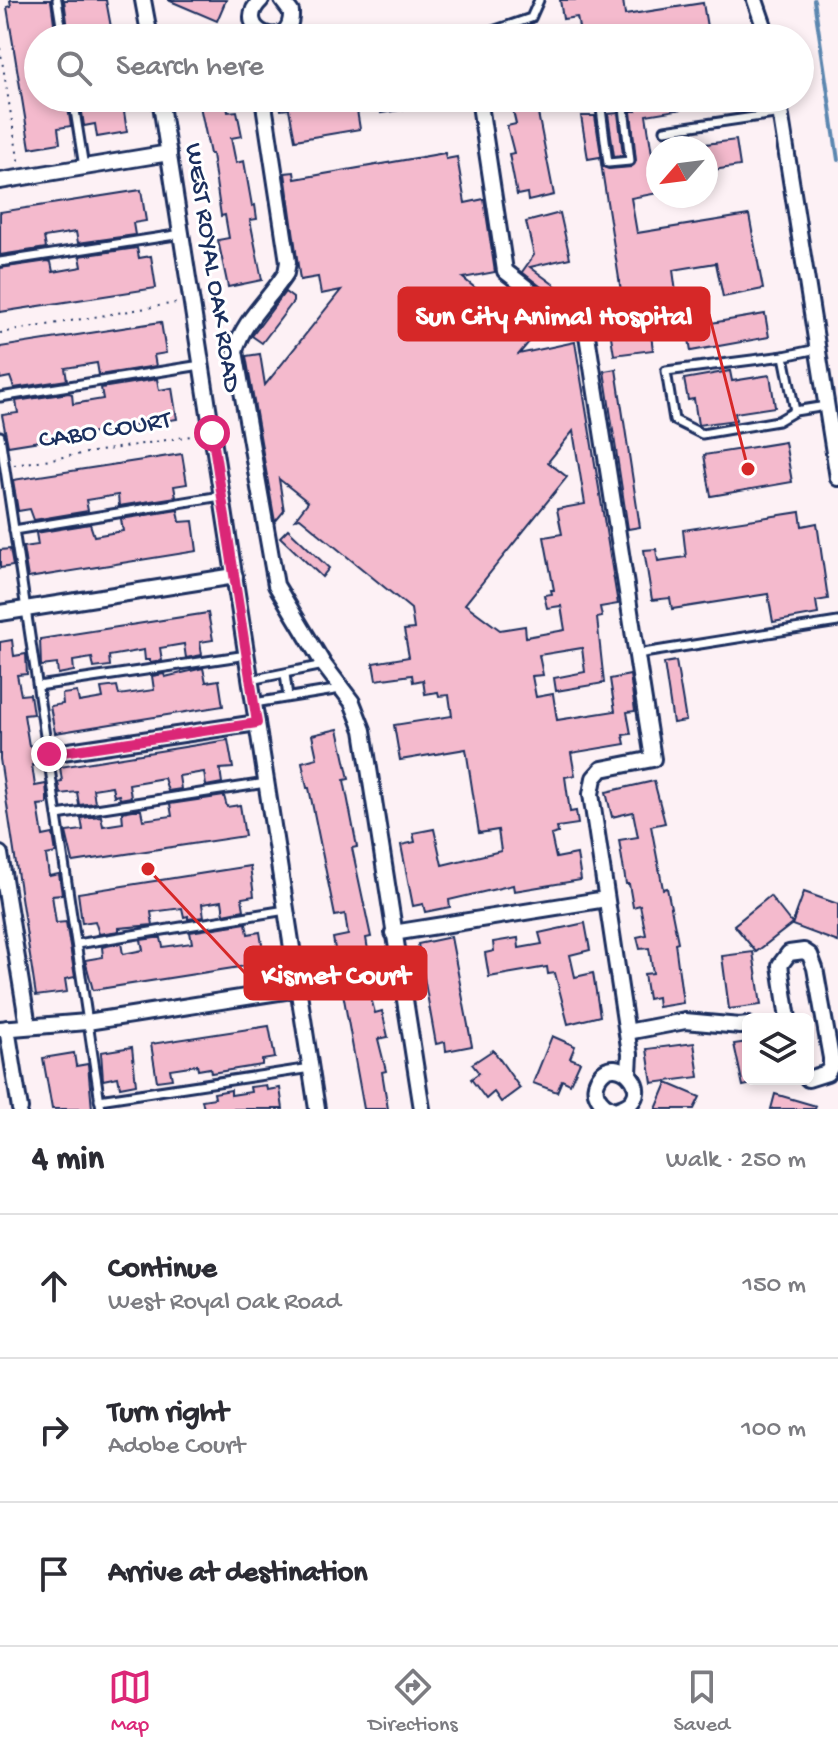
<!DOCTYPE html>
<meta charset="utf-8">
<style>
body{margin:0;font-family:"Gochi Hand",sans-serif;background:#f2f2f3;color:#2b2b33}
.controls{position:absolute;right:24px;bottom:24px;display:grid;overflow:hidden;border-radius:12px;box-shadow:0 4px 12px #0003}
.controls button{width:72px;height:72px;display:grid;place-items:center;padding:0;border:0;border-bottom:2px solid #e1e1e2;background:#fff;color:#2b2b33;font:40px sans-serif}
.compass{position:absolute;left:646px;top:136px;width:72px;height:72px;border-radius:50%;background:#fff;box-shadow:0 4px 12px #0003;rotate:242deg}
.stop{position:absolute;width:24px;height:24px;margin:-18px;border:6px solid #db2777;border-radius:50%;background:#fff}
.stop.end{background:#db2777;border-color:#fff;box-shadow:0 2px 8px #0008}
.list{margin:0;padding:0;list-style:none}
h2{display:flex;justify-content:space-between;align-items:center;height:104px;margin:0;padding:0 32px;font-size:34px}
h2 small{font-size:26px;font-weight:400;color:#7c7c81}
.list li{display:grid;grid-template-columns:52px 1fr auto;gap:24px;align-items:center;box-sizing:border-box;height:144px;padding:0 32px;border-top:2px solid #e1e1e2}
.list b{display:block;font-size:30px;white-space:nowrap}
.list p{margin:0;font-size:26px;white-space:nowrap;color:#7c7c81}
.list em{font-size:26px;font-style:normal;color:#7c7c81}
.icon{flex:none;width:44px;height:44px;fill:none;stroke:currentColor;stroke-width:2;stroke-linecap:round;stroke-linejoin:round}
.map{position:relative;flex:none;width:838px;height:1109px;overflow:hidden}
.search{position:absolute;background:#fff;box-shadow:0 4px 12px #0003;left:24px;right:24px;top:24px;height:88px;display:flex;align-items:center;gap:20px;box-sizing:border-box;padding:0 28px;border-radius:44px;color:#7c7c81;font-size:30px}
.sheet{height:536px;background:#fff}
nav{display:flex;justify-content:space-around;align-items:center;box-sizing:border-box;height:112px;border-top:2px solid #e1e1e2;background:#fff;font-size:22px;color:#7c7c81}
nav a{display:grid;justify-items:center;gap:4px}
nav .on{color:#db2777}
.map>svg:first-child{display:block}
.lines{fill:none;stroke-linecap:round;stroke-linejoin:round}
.stream{stroke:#5c87b0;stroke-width:4}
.building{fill:#f4bacd;stroke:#1b2f5e;stroke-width:2;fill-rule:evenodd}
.lane-casing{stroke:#1b2f5e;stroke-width:13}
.street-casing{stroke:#1b2f5e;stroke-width:20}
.path{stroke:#1b2f5e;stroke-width:2;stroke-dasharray:2 6;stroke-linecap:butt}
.lane{stroke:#fff;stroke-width:7}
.street{stroke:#fff;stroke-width:14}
.route{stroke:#db2777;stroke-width:10}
.labels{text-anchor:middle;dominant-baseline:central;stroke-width:6;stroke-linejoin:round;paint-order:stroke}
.street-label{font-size:26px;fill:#1b2f5e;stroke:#fff}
.leader{fill:none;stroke:#d62828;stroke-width:3}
.callout-dot{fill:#d62828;stroke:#fff;stroke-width:3}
.callout{fill:#d62828;stroke:#d62828;stroke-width:3}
.callout-label{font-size:28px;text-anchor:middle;font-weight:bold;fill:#fff}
</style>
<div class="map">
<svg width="838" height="1109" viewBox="0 0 838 1109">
<rect width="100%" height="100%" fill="#fdf1f5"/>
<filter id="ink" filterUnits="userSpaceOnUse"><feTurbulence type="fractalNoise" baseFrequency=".0125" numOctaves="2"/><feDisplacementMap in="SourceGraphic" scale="16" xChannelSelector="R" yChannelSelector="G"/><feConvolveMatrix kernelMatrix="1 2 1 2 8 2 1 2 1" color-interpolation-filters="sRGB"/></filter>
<g filter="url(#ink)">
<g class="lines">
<path class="stream" d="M814,0L838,160"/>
</g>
<g class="building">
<path d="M10,0H51L56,38H38V98H53L55,108H68L71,126L58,128L60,143L30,148L7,7L11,6Z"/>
<path d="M64,0H106L113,38H81L80,34L69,36Z"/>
<path d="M168,0H226L217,21Z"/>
<path d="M560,0H623L625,15L703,3L708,33L676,38H581L577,17L563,19Z"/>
<path d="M226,27L228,38H195L194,32Z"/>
<path d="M90,98H122L127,132L97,137L95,124L84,126L81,106L91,105Z"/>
<path d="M279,98H355L360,129L295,140L289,109L281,110Z"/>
<path d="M378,98H435V104L381,113Z"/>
<path d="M510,98H535L554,195L528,201L527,193L517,195L509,154L514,153L507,126L516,124Z"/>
<path d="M685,98H713V104L646,115L658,193L631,198L637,233L749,215L763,289L723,297L716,263L673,270L677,300L647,304L653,350L614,355L610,330L623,328L622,317H625L600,157L588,159L581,116H595L603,167L609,169L631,167L636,161L631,111H636L635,106Z"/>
<path d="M226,101L228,112L237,111L242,136L231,138L236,163L244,161L252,206L255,205L257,219L250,220L262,280L228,287L218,240L229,238L225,215L221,216L212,154H210L200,106Z"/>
<path d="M618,113L623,155L614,156L608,114Z"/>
<path d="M736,140L740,166L706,171V144Z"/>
<path d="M445,153L446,159L457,157L465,203L484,199L495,272L463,278L534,336L519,354L575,342L618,604L600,607L602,617L597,618L604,683L556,691L554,678L585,672L582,648L539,655L543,675L532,676L536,697L553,694L557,720L615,711L610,679L630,675L635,711L627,712L631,734L623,735L625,744L571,753L575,775L565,777L570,812L576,811L578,824L557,827L558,833L551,835L556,858L577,854L581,880L514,891L513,885L449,900L450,907L425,912L423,904L413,906L401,845L415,842L413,833L434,829L442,865L501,851L498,830L479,833L466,749L400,760L394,725L452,716L449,695L439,696L438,692L425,694L423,680L413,682L412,675L376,680L373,663L409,657L404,630L414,629L411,609L300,518L295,519L308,502L279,479L284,511L275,522L246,356L260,354L265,385L341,290L321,294L318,277L300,280L285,173L294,172L295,179ZM573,431L585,504L557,509L562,534L544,537L554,590H551L552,594L544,595L547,608L561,606L565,630L526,637L525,626L500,630L465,604L567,477L548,462Z"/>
<path d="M141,190L146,221L133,223L135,235L78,243L76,232L44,237L46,248L0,255V212Z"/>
<path d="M560,213L570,258L530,267L591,312L585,321L522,272L534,255L526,222Z"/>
<path d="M137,248L139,258L151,256L156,288L0,312V268L48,261L51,262L53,272L82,267L80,256Z"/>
<path d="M285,292L293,298V302L262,343L252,336Z"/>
<path d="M765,314L769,337L691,351L687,327Z"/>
<path d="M161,322L166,353L154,355L156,366L99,375L97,363L65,368L67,380L14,388L10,377L0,379V347Z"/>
<path d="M616,369L640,527L628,529L604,371Z"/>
<path d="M730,371L732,381L770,375L775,407L735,413L736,420L698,425L694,399L688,400L684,379Z"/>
<path d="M157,379L159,390L172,388L177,419L8,446L2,415L18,413L16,401L69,393L72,394L73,404L103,399L101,388Z"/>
<path d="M785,442L792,482L711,496L704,455Z"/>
<path d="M182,454L187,484L174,486L176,497L119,506L118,495L86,500L88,511L34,520L30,509L18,511L13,480Z"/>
<path d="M178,510L180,522L193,521L197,551L28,578L23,547L38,545L36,533L90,524L94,536L123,531L121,519Z"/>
<path d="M800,512L802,526L817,523L828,599L816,601L818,614L773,622L768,594L672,609L670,598L652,600L644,550L656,549L658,561L686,557L683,530Z"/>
<path d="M288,529L329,568L322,577L280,537Z"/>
<path d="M10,549L13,566L0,568V550Z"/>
<path d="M208,613L213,640L200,642L202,655L186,658L184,644L160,648L162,661L150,663V660H145L144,650L109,656L110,666L94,668L92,658L73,661L74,671L58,674L57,664L41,666L40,639Z"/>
<path d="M12,640L14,656L26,654L27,674L17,675L21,695L30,694L33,714L24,715L29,746L38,744L41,764L32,765L35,786L46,784L47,796V804L38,805L43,836L53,834L56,853L46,855L49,876L59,874L62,894L52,895L56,923L66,922L75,977L65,979L67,992L36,996L0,759V642Z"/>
<path d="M676,661L686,721L673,723L664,663Z"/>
<path d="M203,668L206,682L219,680L223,706L55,733L50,706L63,704L62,694L77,692L79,702L103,698L101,688L117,686L119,695L154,690L152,676L164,674L165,677Z"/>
<path d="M338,729L349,779L344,780L357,847L352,848L371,937L366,938L372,974L380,972L382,988L369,990L375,1013L382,1011L388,1037L378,1039L386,1071L382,1072L388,1109H364L333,938L348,935L345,914L335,916L309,788H307L302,762L317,758L312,735Z"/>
<path d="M228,740L233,768L220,769L222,783L206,786L204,772L179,776L181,789L168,791L164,778L129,784L131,797L120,799L119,795L114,796L112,786L93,789L95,803L79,805L77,792L60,794L58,782L62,781L60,767Z"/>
<path d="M654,781L665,823L651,826L663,889L667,888L678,942L675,943L683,1003L658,1007L657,997L648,999L644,974L653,973L649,948L640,949L637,937L646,935L640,905L633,907L629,884H626L619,840L638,837L633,812L612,817L606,792Z"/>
<path d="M224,796L227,807L240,805L245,836L73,862L66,832L83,830L81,818L101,816L103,826L123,823L122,812L133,810H141L143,820L172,816L170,804Z"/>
<path d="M250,866L254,896L242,898L244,910L224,914L222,901L202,904L204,917L188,919V916L184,917L182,908L151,912L153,925L119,928V931L99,934L95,921L82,923L78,893Z"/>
<path d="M804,892L838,904V942L792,925Z"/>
<path d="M770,896L792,924L756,952L734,925Z"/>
<path d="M246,923L248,934L260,932L265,963L93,990L85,960L103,957L102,947L121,943L123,954L143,950L141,940L155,938H161L163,947L192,943L190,932Z"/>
<path d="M585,923L590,950L570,955L575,977L593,973L600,1016L568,1024L555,973L548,974L547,967L489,977L485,953L494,951L493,942L518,938L519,948L542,944L539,933Z"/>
<path d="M451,937L472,1046L446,1051L445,1042L436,1044L418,944Z"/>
<path d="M753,952L761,1005L729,1009L722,956Z"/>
<path d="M269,1026L275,1058L262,1060V1065L211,1073L210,1068L198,1070L197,1065L170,1069L172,1079L157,1081L151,1044Z"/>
<path d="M552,1036L575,1046L570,1058L580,1062L570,1084L562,1080L557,1092L533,1083Z"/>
<path d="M748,1042V1085L743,1086L734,1044Z"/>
<path d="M694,1043L699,1077L652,1083L647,1049Z"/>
<path d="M132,1047L136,1084L120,1087L118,1077L103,1080L101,1052Z"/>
<path d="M493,1050L520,1088L501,1102L494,1092L486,1099L471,1079L479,1073L472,1064Z"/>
<path d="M74,1053L76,1066L88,1064L92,1109H52L43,1058Z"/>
<path d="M667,1083L700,1097L694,1109H656Z"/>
<path d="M266,1085L267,1090L280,1088L283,1109H204L202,1100L215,1098L214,1093L231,1090V1095L251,1092L250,1087Z"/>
<path d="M775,1094L816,1106L815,1109H771Z"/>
</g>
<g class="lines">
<defs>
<g id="lane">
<path d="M57,0L63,38"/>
<path d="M472,38L531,18L539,0"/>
<path d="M73,98L84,167"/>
<path d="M620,98L600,101L608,163L630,161L623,98"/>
<path d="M665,130L781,113"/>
<path d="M0,262L182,234"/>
<path d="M817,349L784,356L795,411L826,406"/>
<path d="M784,356L666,371L674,420L702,434L778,421L795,411"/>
<path d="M0,397L201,365"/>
<path d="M0,436L101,1109"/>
<path d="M14,530L221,496"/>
<path d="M637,654L838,622"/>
<path d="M285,674L288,697"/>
<path d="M250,680L324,665"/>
<path d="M38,686L247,655"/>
<path d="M254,703L341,689"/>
<path d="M57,815L266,783"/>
<path d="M77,944L286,910"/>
<path d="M99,1100L311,1068"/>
</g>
<g id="street">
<path d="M143,0L150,38"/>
<path d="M261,0C229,30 293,56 291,12L282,0"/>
<path d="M755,0L768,38"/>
<path d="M160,98L317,1109"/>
<path d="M263,98L288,262L286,273C270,299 243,320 235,351L276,585L324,665L352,702L363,730L422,1109"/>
<path d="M479,98L505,271L587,335L653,759L602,769L594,778L591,794L630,1054L629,1073"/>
<path d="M778,98L838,478"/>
<path d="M0,181L169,153"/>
<path d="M0,613L235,576"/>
<path d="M49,754L257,723"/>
<path d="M0,854L28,1026"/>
<path d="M393,933L606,899"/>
<path d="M788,1019L780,965L789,953L804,951L810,955L815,968L831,1058V1066L827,1073L808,1079"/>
<path d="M7,1028L20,1109"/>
<path d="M0,1029L87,1022L298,989"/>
<path d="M627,1032L685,1021L740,1026L748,1025"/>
<path d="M612,1109C600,1104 591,1092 598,1079C616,1046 661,1097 618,1109"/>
</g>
</defs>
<use href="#lane" class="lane-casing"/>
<use href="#street" class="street-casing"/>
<g class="path">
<path d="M0,48L19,164"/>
<path d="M0,333L176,303"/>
<path d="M14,465L197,435"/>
</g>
<use href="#lane" class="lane"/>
<use href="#street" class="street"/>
</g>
</g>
<g class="lines" filter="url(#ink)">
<path class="route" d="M49,754L257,723L212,433"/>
</g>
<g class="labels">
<g class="street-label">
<text transform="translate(211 268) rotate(81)">WEST ROYAL OAK ROAD</text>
<text transform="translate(105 432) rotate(-9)">CABO COURT</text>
</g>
</g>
<path class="leader" d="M748 469L709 314M148 869L245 973"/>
<g class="callout-dot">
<circle cx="748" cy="469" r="8"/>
<circle cx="148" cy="869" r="8"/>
</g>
<g class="callout">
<rect x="399" y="288" width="310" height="52" rx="8"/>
<rect x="245" y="947" width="181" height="52" rx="8"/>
</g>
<g class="callout-label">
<text x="554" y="324">Sun City Animal Hospital</text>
<text x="336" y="983">Kismet Court</text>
</g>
</svg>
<div class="controls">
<button><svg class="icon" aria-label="layers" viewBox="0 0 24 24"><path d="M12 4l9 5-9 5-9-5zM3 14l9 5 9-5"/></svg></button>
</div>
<svg class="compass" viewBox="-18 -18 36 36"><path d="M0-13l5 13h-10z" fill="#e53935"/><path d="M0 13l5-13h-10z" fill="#7c7c81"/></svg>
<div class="stop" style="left:212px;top:433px"></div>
<div class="stop end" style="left:49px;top:754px"></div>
<div class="search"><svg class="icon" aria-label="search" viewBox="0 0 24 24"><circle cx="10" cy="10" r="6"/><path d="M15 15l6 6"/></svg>Search here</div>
</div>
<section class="sheet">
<h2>4 min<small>Walk · 250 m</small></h2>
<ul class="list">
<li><svg class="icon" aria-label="ahead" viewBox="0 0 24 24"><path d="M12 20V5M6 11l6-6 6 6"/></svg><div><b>Continue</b><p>West Royal Oak Road</p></div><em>150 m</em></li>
<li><svg class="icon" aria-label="right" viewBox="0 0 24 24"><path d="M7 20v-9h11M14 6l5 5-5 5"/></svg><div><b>Turn right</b><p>Adobe Court</p></div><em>100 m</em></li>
<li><svg class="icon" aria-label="arrive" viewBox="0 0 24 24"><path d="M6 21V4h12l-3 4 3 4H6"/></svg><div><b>Arrive at destination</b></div></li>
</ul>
</section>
<nav>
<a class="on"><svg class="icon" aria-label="map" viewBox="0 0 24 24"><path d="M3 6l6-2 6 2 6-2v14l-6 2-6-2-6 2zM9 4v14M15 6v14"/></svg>Map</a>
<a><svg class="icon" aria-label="directions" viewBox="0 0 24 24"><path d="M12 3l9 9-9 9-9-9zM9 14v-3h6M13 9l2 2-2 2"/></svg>Directions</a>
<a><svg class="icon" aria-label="saved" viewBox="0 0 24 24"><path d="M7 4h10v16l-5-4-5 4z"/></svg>Saved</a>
</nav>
